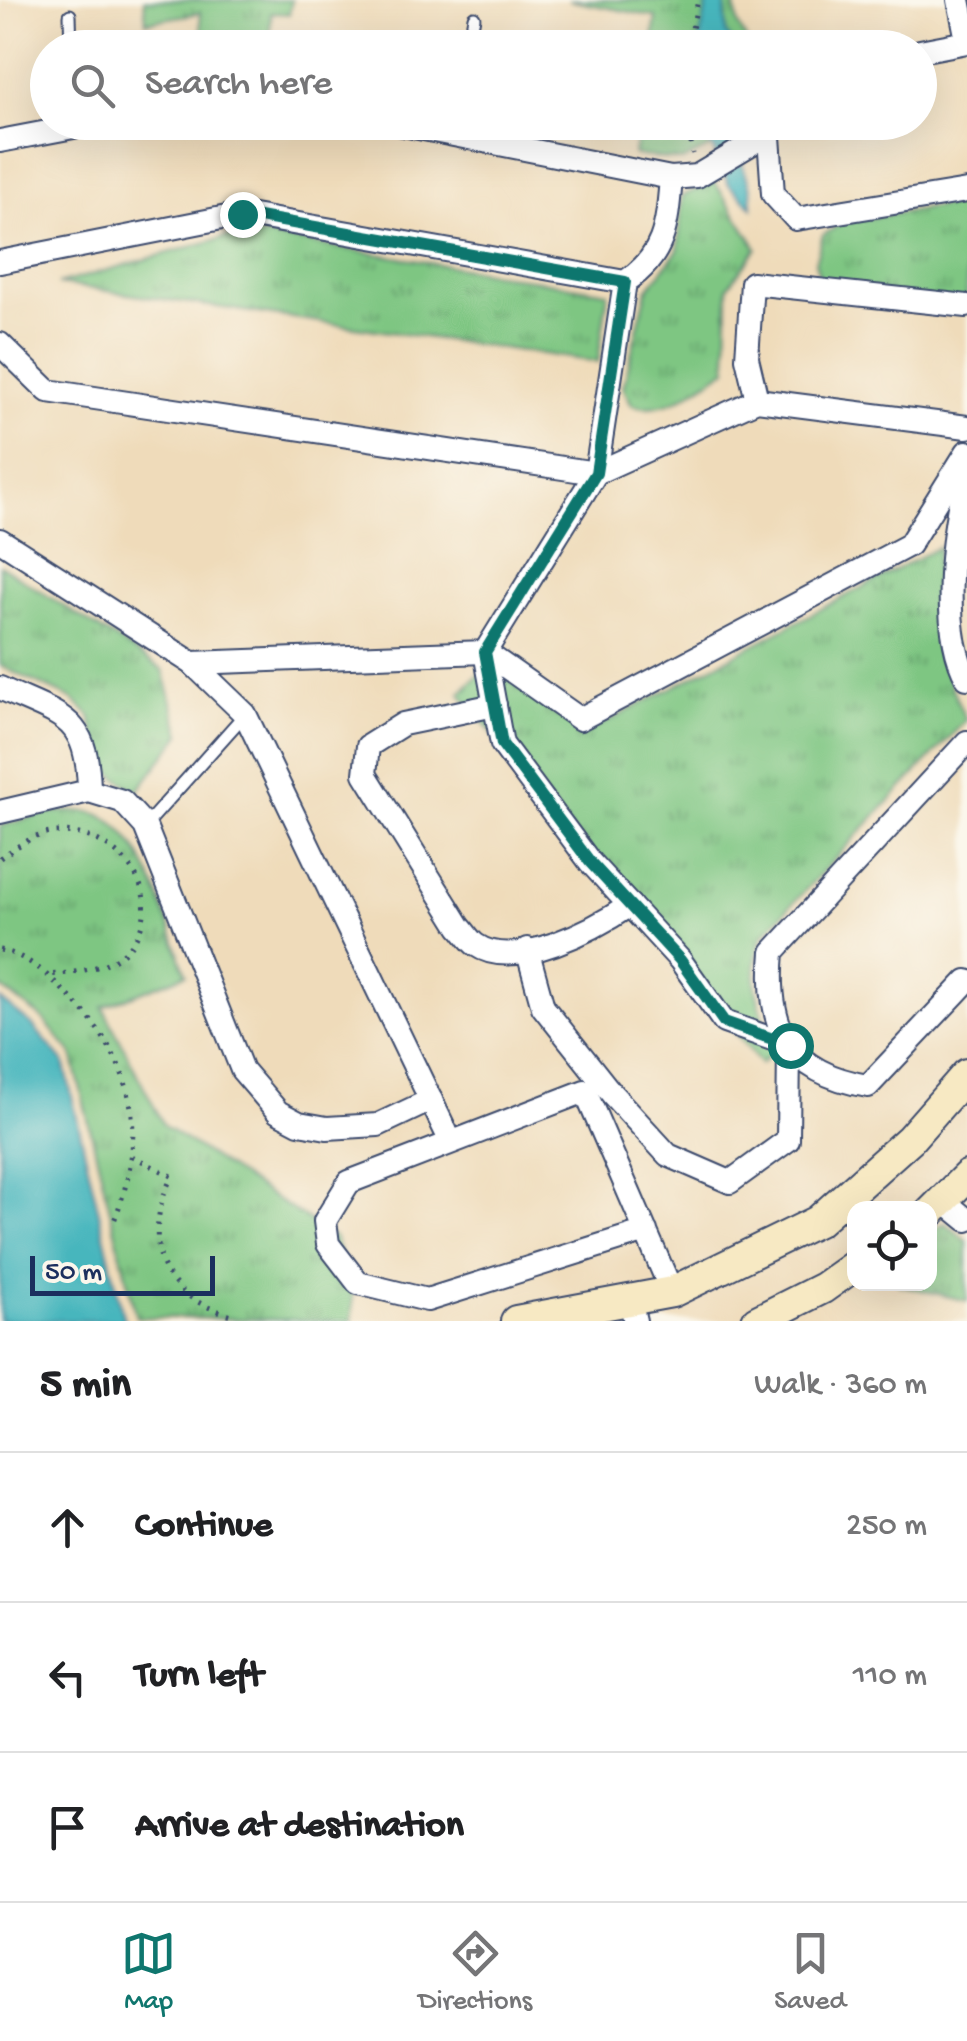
<!DOCTYPE html>
<meta charset="utf-8">
<style>
body{margin:0;font-family:"Gochi Hand",sans-serif;background:#f6f6f6;color:#202124}
.controls{position:absolute;right:30px;bottom:30px;display:grid;overflow:hidden;border-radius:20px;box-shadow:0 10px 40px #0002}
.controls button{width:90px;height:90px;display:grid;place-items:center;padding:0;border:0;border-bottom:2px solid #e0e0e0;background:#fff;color:#202124;font:50px sans-serif}
.scale{position:absolute;left:30px;bottom:25px;width:185px;box-sizing:border-box;padding-left:10px;border:5px solid #1b2f5e;border-top:0;font-size:28px;line-height:35px;white-space:nowrap;color:#1b2f5e;-webkit-text-stroke:8px #fbf7ec;paint-order:stroke}
.stop{position:absolute;width:30px;height:30px;margin:-22px;border:8px solid #0f766e;border-radius:50%;background:#fff}
.stop.end{background:#0f766e;border-color:#fff;box-shadow:0 2px 10px #0008}
.list{margin:0;padding:0;list-style:none}
h2{display:flex;justify-content:space-between;align-items:center;height:130px;margin:0;padding:0 40px;font-size:42px}
h2 small{font-size:32px;font-weight:400;color:#757577}
.list li{display:grid;grid-template-columns:65px 1fr auto;gap:30px;align-items:center;box-sizing:border-box;height:150px;padding:0 40px;border-top:2px solid #e0e0e0}
.list b{display:block;font-size:38px;white-space:nowrap}
.list em{font-size:32px;font-style:normal;color:#757577}
.icon{flex:none;width:55px;height:55px;fill:none;stroke:currentColor;stroke-width:2;stroke-linecap:round;stroke-linejoin:round}
.map{position:relative;flex:none;width:967px;height:1321px;overflow:hidden}
.search{position:absolute;background:#fff;box-shadow:0 10px 40px #0002;left:30px;right:30px;top:30px;height:110px;display:flex;align-items:center;gap:25px;box-sizing:border-box;padding:0 35px;border-radius:55px;color:#757577;font-size:38px}
.sheet{height:580px;background:#fff}
nav{display:flex;justify-content:space-around;align-items:center;box-sizing:border-box;height:140px;border-top:2px solid #e0e0e0;background:#fff;font-size:28px;color:#757577}
nav a{display:grid;justify-items:center;gap:5px}
nav .on{color:#0f766e}
.map>svg:first-child{display:block}
.park{fill:url(#park-tufts);stroke:#4c7a70;stroke-width:2.5}
.water{fill:#46b6bd;stroke:#30728e;stroke-width:2.5}
.lines{fill:none;stroke-linecap:round;stroke-linejoin:round}
.lane-casing{stroke:#3b496c;stroke-width:15}
.street-casing{stroke:#3b496c;stroke-width:26}
.secondary-casing{stroke:#3b496c;stroke-width:34}
.path{stroke:#3b496c;stroke-width:5;stroke-dasharray:2.5 8;stroke-linecap:butt}
.lane{stroke:#fff;stroke-width:11}
.street{stroke:#fff;stroke-width:22}
.secondary{stroke:#f7e9c3;stroke-width:30}
.route{stroke:#0f766e;stroke-width:12}
</style>
<div class="map">
<svg width="967" height="1321" viewBox="0 0 967 1321">
<defs>
<pattern id="park-tufts" width="24" height="20" patternUnits="userSpaceOnUse" patternTransform="scale(2.5)"><rect width="24" height="20" fill="#7ec682"/><path d="M3 7l-1-3M5 7V3M7 7l1-3M15 17l-1-3M17 17v-4M19 17l1-3" fill="none" stroke="#66a16e"/></pattern>
</defs>
<rect width="100%" height="100%" fill="#fbf7ec"/>
<filter id="ink" filterUnits="userSpaceOnUse"><feTurbulence type="fractalNoise" baseFrequency=".01" numOctaves="2"/><feDisplacementMap in="SourceGraphic" scale="20" xChannelSelector="R" yChannelSelector="G"/><feConvolveMatrix kernelMatrix="1 2 1 2 8 2 1 2 1" color-interpolation-filters="sRGB"/></filter>
<filter id="wash" filterUnits="userSpaceOnUse"><feTurbulence type="fractalNoise" baseFrequency=".0048" numOctaves="4" result="noise"/><feDisplacementMap in="SourceGraphic" scale="40" xChannelSelector="R" yChannelSelector="G"/><feGaussianBlur stdDeviation="2.25" result="paint"/><feColorMatrix in="noise" values="0 0 0 0 0 0 0 0 0 0 0 0 0 0 0 0 0 1.4 0 .05"/><feComposite in="paint" operator="in"/></filter>
<g filter="url(#wash)">
<rect width="100%" height="100%" fill="#efdbba"/>
<g class="park">
<path d="M144,0H292L289,14L271,13L270,47L202,48L200,13L146,22Z"/>
<path d="M568,0H734L738,24L750,47H652L656,17Z"/>
<path d="M639,123H751L750,128L682,161L634,155Z"/>
<path d="M714,181L757,248L728,287L727,369C698,387 667,415 632,405L623,387L647,290L678,250L682,196Z"/>
<path d="M967,202V303L822,285L815,262L823,235L844,222Z"/>
<path d="M243,232L608,292L598,362L58,284Z"/>
<path d="M939,547C928,616 936,657 966,720L763,935C745,977 761,1010 775,1050L761,1064L460,693L489,665L584,734Z"/>
<path d="M0,565L163,670L181,734L137,792L103,767L90,716L72,699L0,666Z"/>
<path d="M52,812C66,812 85,809 98,814C148,834 168,927 186,974L103,1007L164,1126L334,1237L353,1290L352,1321L136,1317L72,1054L41,1017L0,987V826Z"/>
<path d="M945,1223L967,1241V1301L897,1284H930V1233Z"/>
</g>
<g class="water">
<path d="M708,0H725L726,33L736,47H698Z"/>
<path d="M701,123H728L751,189L752,207L729,185Z"/>
<path d="M0,999L31,1024L64,1062L124,1321H0Z"/>
</g>
</g>
<g filter="url(#ink)">
<g class="lines">
<defs>
<g id="lane">
<path d="M70,15L71,48"/>
<path d="M468,48L474,17"/>
<path d="M145,826L245,714"/>
</g>
<g id="street">
<path d="M959,0L967,40"/>
<path d="M920,51L967,42"/>
<path d="M388,122L671,178L697,176L766,135"/>
<path d="M768,122L773,194L796,219L967,191"/>
<path d="M0,141L100,122"/>
<path d="M0,262L242,214L625,282C666,255 667,224 671,178"/>
<path d="M0,344L48,391L596,473L757,400L967,427"/>
<path d="M757,400L747,358L752,283L967,306"/>
<path d="M967,475C951,526 940,631 967,678"/>
<path d="M0,540L192,663L245,714L450,1140"/>
<path d="M485,652L502,744L590,862L680,960L724,1022L789,1045L788,1140L730,1182L668,1155L612,1094L543,1007L527,949"/>
<path d="M485,652L580,719L909,545L967,452"/>
<path d="M192,663L485,652L596,473L625,282"/>
<path d="M0,688C62,717 88,715 89,791"/>
<path d="M495,705L403,724L368,746L365,774L460,927C465,932 470,941 476,945C515,972 596,928 630,905"/>
<path d="M967,742L773,952C766,1028 788,1073 868,1086L967,981"/>
<path d="M0,812L89,791L122,801L145,826L242,1070L278,1112L299,1123L327,1128L378,1125L431,1100"/>
<path d="M945,1202L967,1220"/>
<path d="M646,1231L427,1300L358,1283L328,1244L325,1221L349,1182L585,1091L672,1292"/>
<path d="M630,1301L635,1321"/>
</g>
<g id="secondary">
<path d="M930,1213L967,1176"/>
<path d="M516,1321L672,1292L818,1221L910,1139L967,1074"/>
<path d="M757,1321L823,1288L854,1266"/>
</g>
</defs>
<use href="#lane" class="lane-casing"/>
<use href="#street" class="street-casing"/>
<use href="#secondary" class="secondary-casing"/>
<g class="path">
<path d="M688,48L698,0"/>
<path d="M687,122L693,154"/>
<path d="M0,858C19,845 39,831 63,832C117,833 169,892 132,944C116,968 74,973 48,975"/>
<path d="M0,950C26,955 46,973 64,991C135,1060 150,1129 114,1221"/>
<path d="M132,1156L172,1176C141,1240 158,1298 233,1315"/>
</g>
<use href="#lane" class="lane"/>
<use href="#street" class="street"/>
<use href="#secondary" class="secondary"/>
</g>
</g>
<g class="lines" filter="url(#ink)">
<path class="route" d="M242,214L625,282L596,473L485,652L502,744L590,862L680,960L724,1022L790,1045"/>
</g>
</svg>
<div class="controls">
<button><svg class="icon" aria-label="locate" viewBox="0 0 24 24"><circle cx="12" cy="12" r="6"/><path d="M12 2v4M12 18v4M2 12h4M18 12h4"/></svg></button>
</div>
<div class="scale">50 m</div>
<div class="stop" style="left:790px;top:1045px"></div>
<div class="stop end" style="left:242px;top:214px"></div>
<div class="search"><svg class="icon" aria-label="search" viewBox="0 0 24 24"><circle cx="10" cy="10" r="6"/><path d="M15 15l6 6"/></svg>Search here</div>
</div>
<section class="sheet">
<h2>5 min<small>Walk · 360 m</small></h2>
<ul class="list">
<li><svg class="icon" aria-label="ahead" viewBox="0 0 24 24"><path d="M12 20V5M6 11l6-6 6 6"/></svg><div><b>Continue</b></div><em>250 m</em></li>
<li><svg class="icon" aria-label="left" viewBox="0 0 24 24"><path d="M17 20v-9H6M10 6l-5 5 5 5"/></svg><div><b>Turn left</b></div><em>110 m</em></li>
<li><svg class="icon" aria-label="arrive" viewBox="0 0 24 24"><path d="M6 21V4h12l-3 4 3 4H6"/></svg><div><b>Arrive at destination</b></div></li>
</ul>
</section>
<nav>
<a class="on"><svg class="icon" aria-label="map" viewBox="0 0 24 24"><path d="M3 6l6-2 6 2 6-2v14l-6 2-6-2-6 2zM9 4v14M15 6v14"/></svg>Map</a>
<a><svg class="icon" aria-label="directions" viewBox="0 0 24 24"><path d="M12 3l9 9-9 9-9-9zM9 14v-3h6M13 9l2 2-2 2"/></svg>Directions</a>
<a><svg class="icon" aria-label="saved" viewBox="0 0 24 24"><path d="M7 4h10v16l-5-4-5 4z"/></svg>Saved</a>
</nav>
